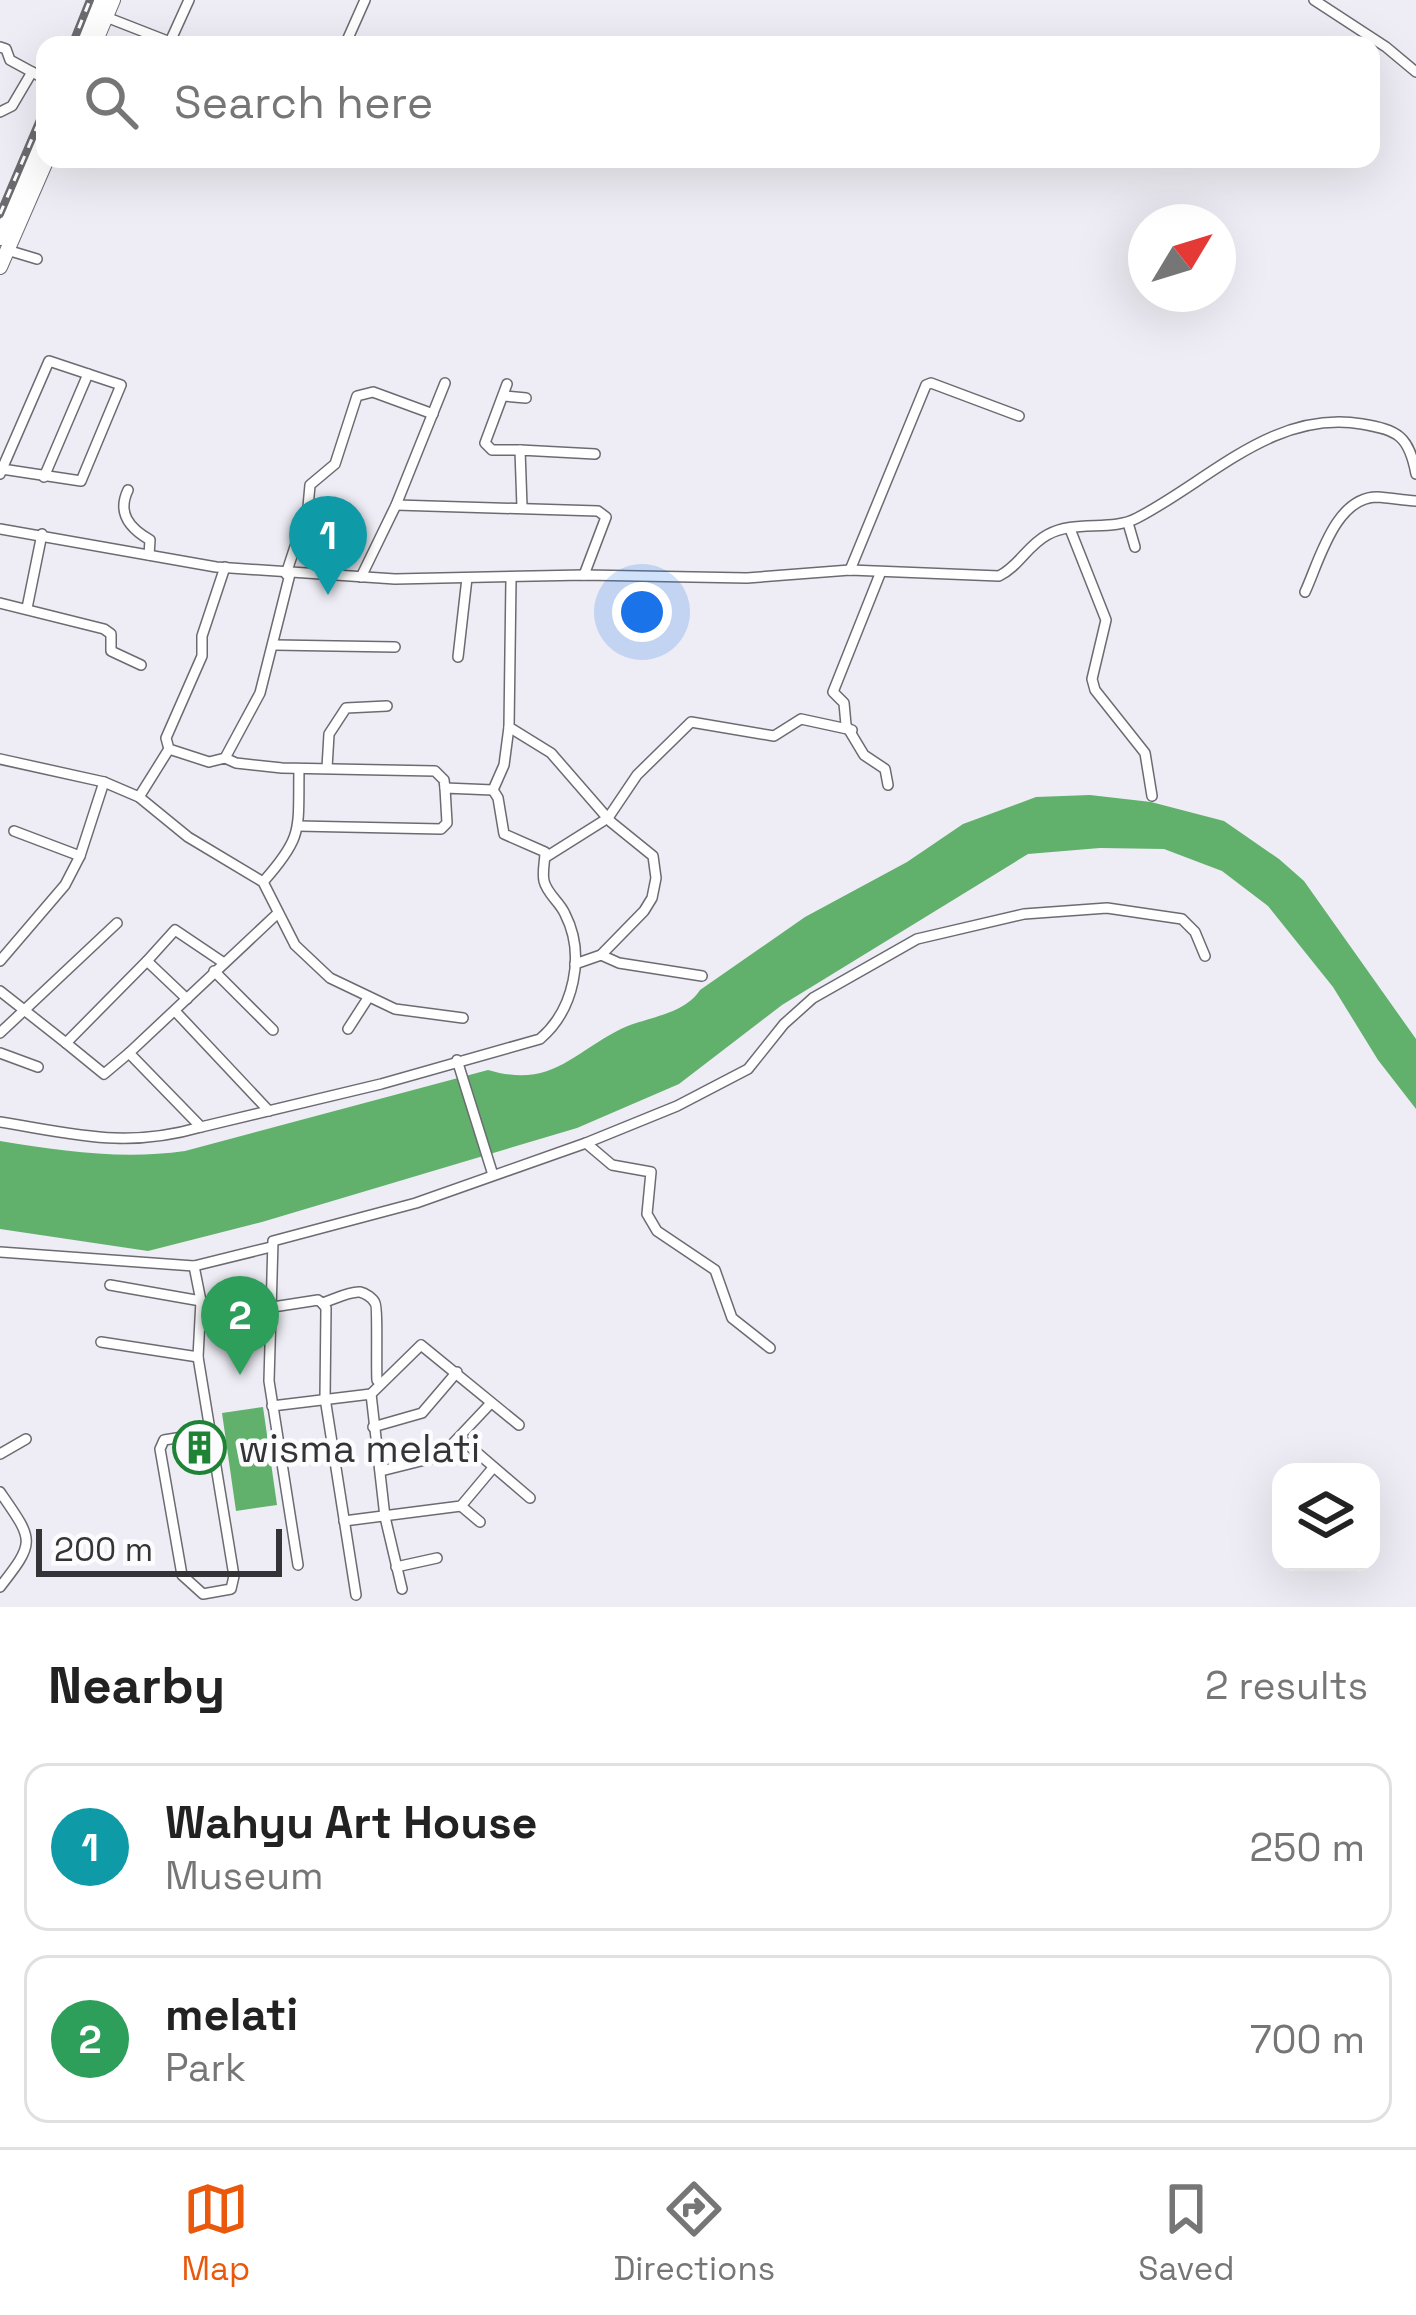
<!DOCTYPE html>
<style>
body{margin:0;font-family:"Space Grotesk",sans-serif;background:#f6f6f6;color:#222}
.controls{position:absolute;right:36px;bottom:36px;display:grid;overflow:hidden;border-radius:24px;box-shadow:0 12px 48px #0002}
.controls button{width:108px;height:108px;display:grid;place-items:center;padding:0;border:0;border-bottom:3px solid #e0e0e0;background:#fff;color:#222;font:60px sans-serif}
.compass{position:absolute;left:1128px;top:204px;width:108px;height:108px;border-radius:50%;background:#fff;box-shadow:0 12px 48px #0002;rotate:52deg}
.scale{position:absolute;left:36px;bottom:30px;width:246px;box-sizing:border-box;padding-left:12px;border:6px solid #343436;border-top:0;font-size:33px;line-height:42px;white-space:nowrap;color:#343436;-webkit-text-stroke:9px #fcfbfe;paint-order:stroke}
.you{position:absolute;left:642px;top:612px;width:42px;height:42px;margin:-30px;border:9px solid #fff;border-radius:50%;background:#1a73e8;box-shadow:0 0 0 18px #1a73e833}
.badge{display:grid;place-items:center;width:78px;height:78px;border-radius:50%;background:#ea580c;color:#fff;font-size:39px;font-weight:700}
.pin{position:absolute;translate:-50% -99px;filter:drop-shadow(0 3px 6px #0008)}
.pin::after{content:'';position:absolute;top:63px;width:42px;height:36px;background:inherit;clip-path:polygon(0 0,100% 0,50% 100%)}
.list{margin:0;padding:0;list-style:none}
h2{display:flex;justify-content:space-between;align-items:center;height:156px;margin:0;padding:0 48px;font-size:51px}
h2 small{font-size:39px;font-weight:400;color:#767676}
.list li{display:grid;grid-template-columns:78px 1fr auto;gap:36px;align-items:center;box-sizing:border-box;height:168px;margin:0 24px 24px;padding:0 24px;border:3px solid #e0e0e0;border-radius:24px}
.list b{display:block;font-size:45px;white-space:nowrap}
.list p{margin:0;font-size:39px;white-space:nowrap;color:#767676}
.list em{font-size:39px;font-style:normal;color:#767676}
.icon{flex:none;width:66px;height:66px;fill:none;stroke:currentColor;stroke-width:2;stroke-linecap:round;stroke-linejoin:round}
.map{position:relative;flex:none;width:1416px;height:1607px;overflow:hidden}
.search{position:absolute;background:#fff;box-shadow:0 12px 48px #0002;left:36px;right:36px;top:36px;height:132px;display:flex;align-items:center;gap:30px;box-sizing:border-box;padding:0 42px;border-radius:24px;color:#767676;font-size:45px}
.sheet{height:540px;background:#fff}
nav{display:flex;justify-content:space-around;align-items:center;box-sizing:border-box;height:168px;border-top:3px solid #e0e0e0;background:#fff;font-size:33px;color:#767676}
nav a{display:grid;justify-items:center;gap:6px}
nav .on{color:#ea580c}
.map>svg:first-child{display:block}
.water{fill:#61b16c}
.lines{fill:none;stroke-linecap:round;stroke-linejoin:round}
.minor-casing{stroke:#6c6b71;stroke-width:12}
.highway-casing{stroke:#6c6b71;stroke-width:16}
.minor{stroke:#fff;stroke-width:9}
.highway{stroke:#fff;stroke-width:14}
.rail-casing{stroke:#6b6b6f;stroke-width:8}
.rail{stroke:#fcfbfe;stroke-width:3;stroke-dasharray:9;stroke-linecap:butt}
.labels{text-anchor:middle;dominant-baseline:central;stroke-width:9;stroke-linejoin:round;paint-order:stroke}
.poi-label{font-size:39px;fill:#343436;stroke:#fcfbfe;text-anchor:start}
</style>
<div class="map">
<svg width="1416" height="1607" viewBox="0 0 1416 1607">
<rect width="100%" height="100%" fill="#eeedf5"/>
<g class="water">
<path d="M1090,795L1151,802L1224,821L1279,859L1304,881L1416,1039V1109L1378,1060L1333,987L1268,906L1222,871L1164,849L1100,848L1028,854L782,1005L679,1084L577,1128L262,1222L148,1251L0,1229V1141C63,1151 121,1160 185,1151L488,1070C549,1088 570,1056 617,1031C645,1016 682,1017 700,990L805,917L907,862L963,824L1036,797Z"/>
<path d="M263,1407L277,1505L236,1511L222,1413Z"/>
</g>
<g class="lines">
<defs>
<g id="minor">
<path d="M1314,0L1386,47L1416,72"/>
<path d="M106,17L170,42"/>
<path d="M169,44L189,0"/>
<path d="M345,45L365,0"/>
<path d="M0,47L6,49L10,60L45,79"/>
<path d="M0,112L12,106L32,72"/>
<path d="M7,250L37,259"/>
<path d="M507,384L485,443L492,450H520"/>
<path d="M504,396L526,398"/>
<path d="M0,474L2,469L49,361L121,385L81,481L2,469"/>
<path d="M44,477L88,374"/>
<path d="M128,490C117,513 129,528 150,540L149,555"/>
<path d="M396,505L598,511L606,517L584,575"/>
<path d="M522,507L520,450L595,454"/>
<path d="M1128,523L1135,547"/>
<path d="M0,529L216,567L395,579L584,575L747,578L850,570L999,576C1019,566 1027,546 1047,535C1075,519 1111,532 1137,518C1209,481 1274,409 1362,424C1398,430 1409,436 1416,474"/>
<path d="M1070,529L1106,620L1092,679L1095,690L1145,753L1152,796"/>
<path d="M225,567L202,636V656L166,738L169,749L209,762L225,758L236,763L282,768L435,771L444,780L445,788"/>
<path d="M850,570L926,385L931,383L1019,416"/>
<path d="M286,574L308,507L310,485L335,464L357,396L373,392L433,414"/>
<path d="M880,574L833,692L844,703L846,725L864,755L885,769L888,785"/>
<path d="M361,577L396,505L445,383"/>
<path d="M511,579L509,727L551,753L611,822L653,856L656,878L652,898L644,911L601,955L575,964"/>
<path d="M1305,592C1319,562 1335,497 1377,497C1390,498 1403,500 1416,501"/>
<path d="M0,603L104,629L111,634V651L141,665"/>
<path d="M27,608L42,534"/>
<path d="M275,645L395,647"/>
<path d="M458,657L467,578"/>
<path d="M225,758L260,693L290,574"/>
<path d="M0,759L104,782L139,797L188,837L263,882L295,945L330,978L395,1009L463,1018"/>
<path d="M327,768L329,734L346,708L387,706"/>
<path d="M139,797L169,749"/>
<path d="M298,826L441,829L447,823L445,788L493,790"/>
<path d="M14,831L80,856"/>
<path d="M546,857L608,818L637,775L691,722L774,736L801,719L852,730"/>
<path d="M263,882C304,836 298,830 299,769"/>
<path d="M278,913L129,1053L201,1127L381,1084L540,1039C574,1010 586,955 565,914C560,902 547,894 544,881C542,872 545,861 545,852L504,834L498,798L493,790L504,765L509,727"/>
<path d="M601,955L619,963L702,976"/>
<path d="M0,961L65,885L80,856L104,782"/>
<path d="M147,961L175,930L224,963"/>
<path d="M214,971L273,1030"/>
<path d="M0,991L66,1043L147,961L187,999"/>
<path d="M175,1011L269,1111"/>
<path d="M348,1029L368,998"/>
<path d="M0,1033L117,923"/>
<path d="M66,1043L104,1074L129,1053"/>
<path d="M0,1053L38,1067"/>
<path d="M457,1060L493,1175"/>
<path d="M0,1122C75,1134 125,1149 201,1127"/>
<path d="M586,1143L612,1165L651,1172L647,1214L657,1231L715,1270L732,1318L770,1348"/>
<path d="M0,1252L194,1266L271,1247"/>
<path d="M194,1266L201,1301L198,1357L234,1576L231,1589L203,1594L182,1575L160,1449L164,1440L208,1433"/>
<path d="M110,1285L201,1301"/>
<path d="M322,1303L326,1308L325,1398L356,1595"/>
<path d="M273,1307L318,1300L322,1303C333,1300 349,1291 360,1292C365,1293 373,1298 375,1303C378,1307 376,1369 377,1380L380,1383"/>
<path d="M101,1342L198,1357"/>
<path d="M371,1394L421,1345L519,1425"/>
<path d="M272,1406L371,1394L385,1517L402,1589"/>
<path d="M373,1427L422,1413L457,1372"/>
<path d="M460,1438L530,1498"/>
<path d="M0,1454L26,1439"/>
<path d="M381,1471L441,1456L491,1403"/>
<path d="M0,1492C34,1541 36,1541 0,1587"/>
<path d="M461,1506L480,1522"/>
<path d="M344,1521L461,1506L492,1469"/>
<path d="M298,1565L269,1381L273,1241L416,1203L586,1143L677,1106L748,1069L784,1024L813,998L917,939L1024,914L1107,908L1182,919L1195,932L1205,956"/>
<path d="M396,1567L437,1558"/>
</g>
<g id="highway">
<path d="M80,45L99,0"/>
<path d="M94,45L113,0"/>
<path d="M0,238L45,128"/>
<path d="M0,267L47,159"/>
</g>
</defs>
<use href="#minor" class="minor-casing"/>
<use href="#highway" class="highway-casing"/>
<use href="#minor" class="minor"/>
<use href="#highway" class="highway"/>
<defs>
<g id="rail">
<path d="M72,45L90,0"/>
<path d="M0,214L45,108"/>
</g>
</defs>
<use href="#rail" class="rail-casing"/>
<use href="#rail" class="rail"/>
</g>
<defs>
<symbol id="building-ring" viewBox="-11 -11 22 22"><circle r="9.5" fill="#fcfbfe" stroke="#1f8336" stroke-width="1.5"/><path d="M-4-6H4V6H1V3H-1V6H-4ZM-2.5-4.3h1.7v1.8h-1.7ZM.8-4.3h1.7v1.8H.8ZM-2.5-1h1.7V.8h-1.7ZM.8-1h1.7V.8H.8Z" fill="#1f8336"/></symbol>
</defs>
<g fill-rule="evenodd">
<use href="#building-ring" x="170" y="1418" width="59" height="59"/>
</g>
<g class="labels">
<g class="poi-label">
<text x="238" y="1448">wisma melati</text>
</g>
</g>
</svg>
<div class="controls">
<button><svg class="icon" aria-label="layers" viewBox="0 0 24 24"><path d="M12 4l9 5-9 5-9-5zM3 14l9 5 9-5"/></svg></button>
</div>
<svg class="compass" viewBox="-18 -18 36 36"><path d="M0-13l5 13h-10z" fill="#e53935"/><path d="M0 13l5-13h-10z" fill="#767676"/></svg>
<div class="scale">200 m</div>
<div class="you"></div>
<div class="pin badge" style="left:328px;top:595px;background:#0f9aa8">1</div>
<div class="pin badge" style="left:240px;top:1375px;background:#2e9e5b">2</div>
<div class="search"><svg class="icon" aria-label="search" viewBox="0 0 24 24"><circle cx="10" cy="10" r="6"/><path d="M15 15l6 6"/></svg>Search here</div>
</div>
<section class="sheet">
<h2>Nearby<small>2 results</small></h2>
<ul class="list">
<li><span class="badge" style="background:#0f9aa8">1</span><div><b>Wahyu Art House</b><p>Museum</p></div><em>250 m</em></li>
<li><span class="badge" style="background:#2e9e5b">2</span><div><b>melati</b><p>Park</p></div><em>700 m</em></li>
</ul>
</section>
<nav>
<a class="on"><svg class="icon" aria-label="map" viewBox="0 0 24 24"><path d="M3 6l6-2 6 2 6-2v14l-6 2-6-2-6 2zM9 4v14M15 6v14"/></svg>Map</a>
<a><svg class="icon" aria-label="directions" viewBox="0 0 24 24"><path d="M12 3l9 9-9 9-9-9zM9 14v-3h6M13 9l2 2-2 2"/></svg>Directions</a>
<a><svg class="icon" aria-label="saved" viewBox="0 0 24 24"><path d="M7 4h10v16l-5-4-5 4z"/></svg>Saved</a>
</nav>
